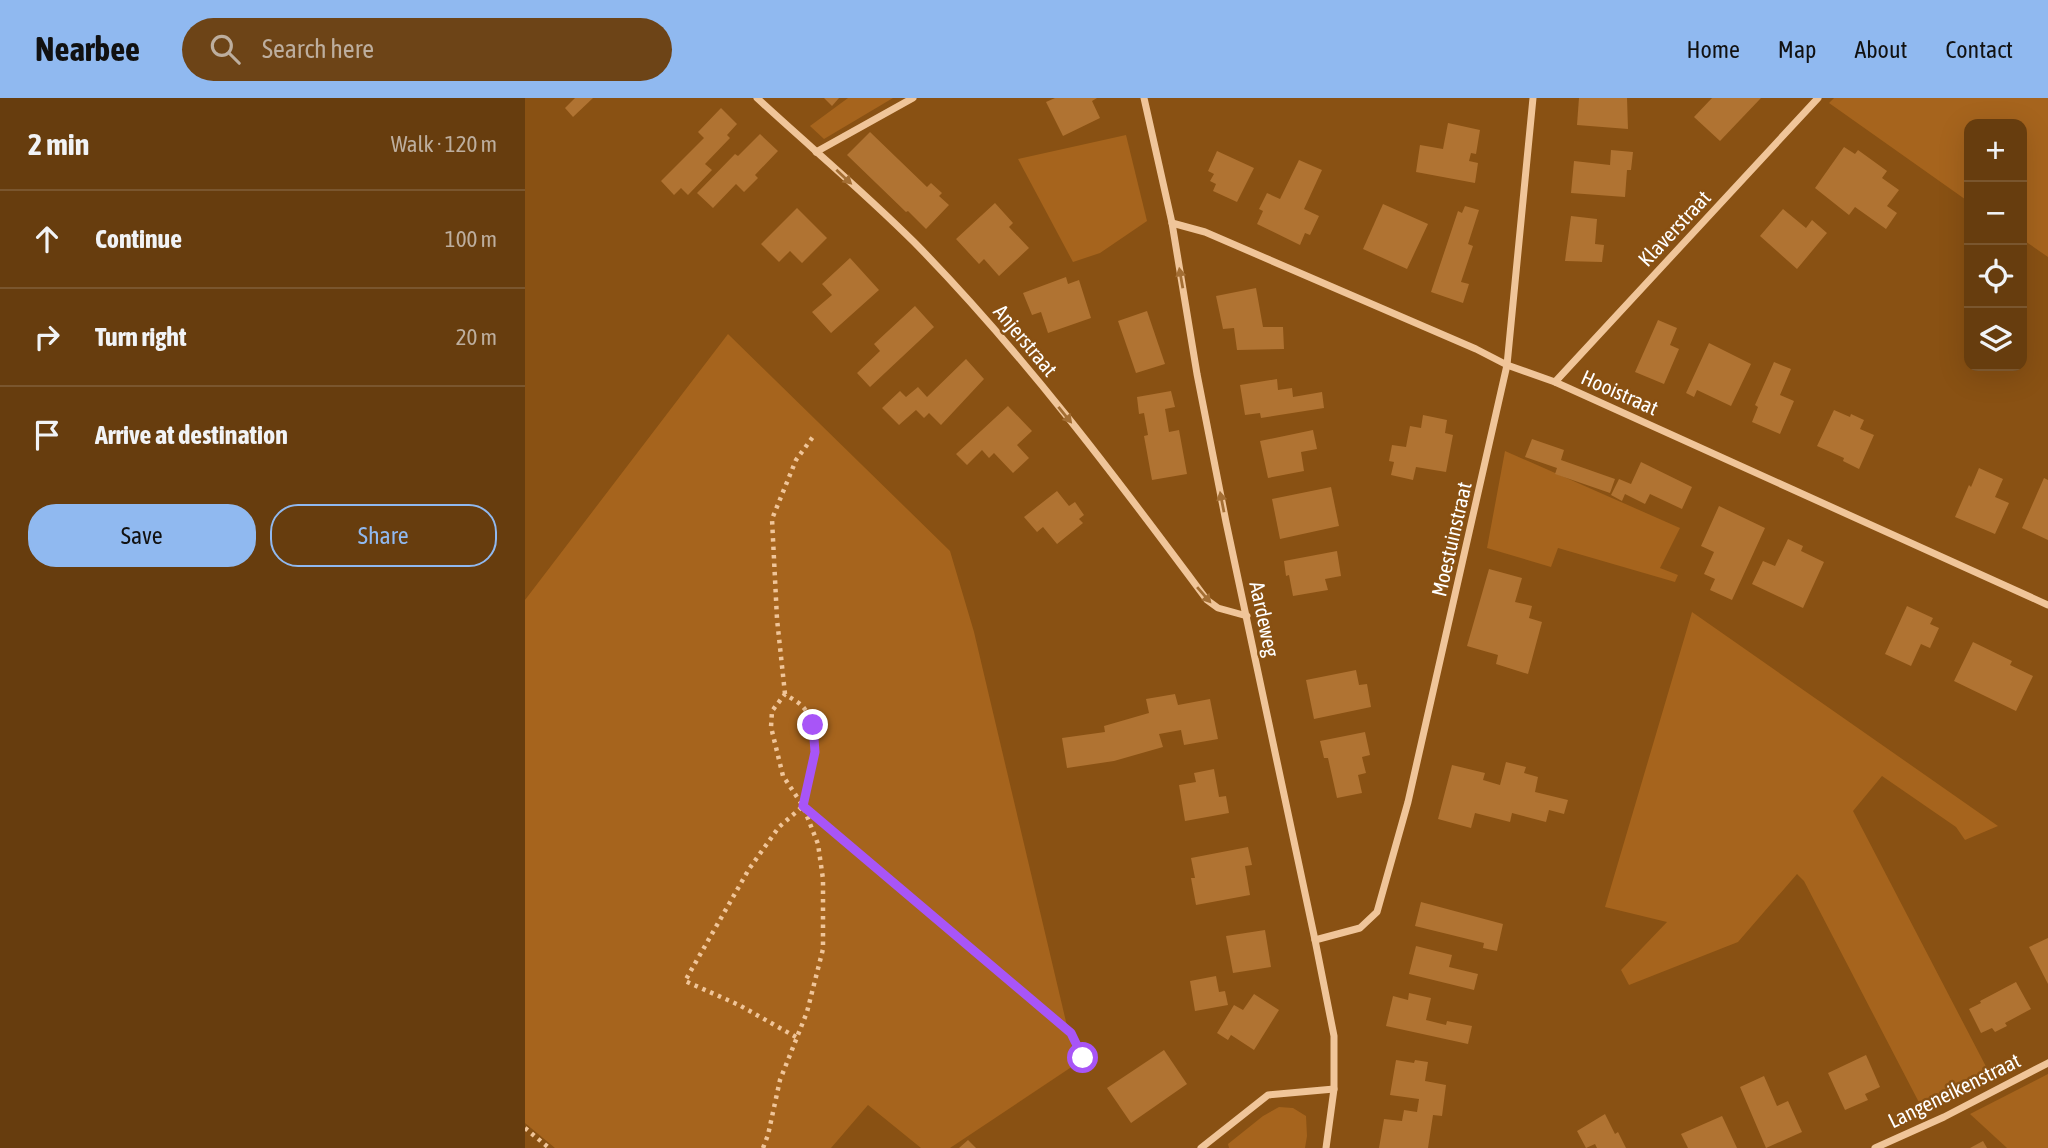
<!DOCTYPE html>
<meta charset="utf-8">
<style>
body{margin:0;font-family:"Asap Condensed",sans-serif;background:#6d4417;color:#f1f3f6}
.controls{position:absolute;right:21px;top:21px;display:grid;overflow:hidden;border-radius:14px;box-shadow:0 7px 28px #0002}
.controls button{width:63px;height:63px;display:grid;place-items:center;padding:0;border:0;border-bottom:2px solid #7a562e;background:#673d0e;color:#f1f3f6;font:35px sans-serif}
.stop{position:absolute;width:21px;height:21px;margin:-16px;border:5px solid #a855f7;border-radius:50%;background:#fff}
.stop.end{background:#a855f7;border-color:#fff;box-shadow:0 2px 7px #0008}
.list{margin:0;padding:0;list-style:none}
h2{display:flex;justify-content:space-between;align-items:center;height:91px;margin:0;padding:0 28px;font-size:30px}
h2 small{font-size:23px;font-weight:400;color:#bdae9e}
.list li{display:grid;grid-template-columns:46px 1fr auto;gap:21px;align-items:center;box-sizing:border-box;height:98px;padding:0 28px;border-top:2px solid #7a562e}
.list b{display:block;font-size:26px;white-space:nowrap}
.list em{font-size:23px;font-style:normal;color:#bdae9e}
.actions{display:flex;gap:14px;padding:21px 28px}
.actions a{flex:1;padding:16px 0;border:2px solid #90b9f0;border-radius:28px;text-align:center;font-size:24px;color:#90b9f0}
.actions .main{background:#90b9f0;color:#111}
.icon{flex:none;width:38px;height:38px;fill:none;stroke:currentColor;stroke-width:2;stroke-linecap:round;stroke-linejoin:round}
.map{position:relative;flex:none;width:1523px;height:1050px;overflow:hidden}
header{display:flex;align-items:center;gap:42px;box-sizing:border-box;height:98px;padding:0 35px;background:#90b9f0;color:#111}
header strong{font-size:33px}
nav{display:flex;gap:38px;margin-inline-start:auto;font-size:24px}
.search{width:490px;height:63px;background:#6d4417;display:flex;align-items:center;gap:18px;box-sizing:border-box;padding:0 24px;border-radius:38px;color:#bdae9e;font-size:26px}
main{display:flex}
aside{flex:1;background:#673d0e}
.map>svg:first-child{display:block}
.green{fill:#a6641d}
.building{fill:#b07332}
.lines{fill:none;stroke-linecap:round;stroke-linejoin:round}
.path{stroke:#f0c599;stroke-width:4.5;stroke-dasharray:3.5 5;stroke-linecap:butt}
.street{stroke:#f0c599;stroke-width:7}
.oneway{fill:#a36e34}
.route{stroke:#a855f7;stroke-width:9}
.labels{text-anchor:middle;dominant-baseline:central;stroke-width:5;stroke-linejoin:round;paint-order:stroke}
.street-label{font-size:21px;fill:#fff;stroke:#895113}
</style>
<header>
<strong>Nearbee</strong>
<div class="search"><svg class="icon" aria-label="search" viewBox="0 0 24 24"><circle cx="10" cy="10" r="6"/><path d="M15 15l6 6"/></svg>Search here</div>
<nav><a>Home</a><a>Map</a><a>About</a><a>Contact</a></nav>
</header>
<main>
<aside>
<h2>2 min<small>Walk · 120 m</small></h2>
<ul class="list">
<li><svg class="icon" aria-label="ahead" viewBox="0 0 24 24"><path d="M12 20V5M6 11l6-6 6 6"/></svg><div><b>Continue</b></div><em>100 m</em></li>
<li><svg class="icon" aria-label="right" viewBox="0 0 24 24"><path d="M7 20v-9h11M14 6l5 5-5 5"/></svg><div><b>Turn right</b></div><em>20 m</em></li>
<li><svg class="icon" aria-label="arrive" viewBox="0 0 24 24"><path d="M6 21V4h12l-3 4 3 4H6"/></svg><div><b>Arrive at destination</b></div></li>
</ul>
<div class="actions"><a class="main">Save</a><a>Share</a></div>
</aside>
<div class="map">
<svg width="1523" height="1050" viewBox="0 0 1523 1050">
<rect width="100%" height="100%" fill="#895113"/>
<g class="green">
<path d="M323,0H368L299,41L285,28Z"/>
<path d="M1309,0H1523V159L1497,141V26H1444V104L1304,5Z"/>
<path d="M601,37L622,123L575,155L548,164L493,61Z"/>
<path d="M203,236L425,453L449,534L551,966L425,1050H396L343,1007L306,1050H30L0,1025V502Z"/>
<path d="M980,353L1155,430L1135,470L1153,477L1150,484L1033,450L1026,469L962,450Z"/>
<path d="M1167,514L1473,728L1440,742L1431,729L1357,678L1328,713L1468,982L1400,1016L1279,783L1272,776L1213,844L1104,887L1096,872L1142,824L1080,809Z"/>
<path d="M1523,976V1050H1482L1445,1016Z"/>
<path d="M754,1009L768,1010L781,1018L782,1038L780,1050H704L703,1046L738,1018Z"/>
</g>
<g class="building">
<path d="M50,0H68L48,19L40,10Z"/>
<path d="M299,0H314L307,8Z"/>
<path d="M530,0H572L567,3L575,20L538,38L521,4Z"/>
<path d="M1054,0H1102L1103,31L1052,27Z"/>
<path d="M1187,0H1236L1195,43L1169,19Z"/>
<path d="M196,10L212,26L202,37L205,40L180,66L187,72L163,97L156,90L149,97L136,83L179,40L173,34Z"/>
<path d="M923,25L955,32L951,56L946,55L944,63L953,65L950,85L891,74L895,47L918,51Z"/>
<path d="M345,34L402,89L406,85L417,95L414,98L424,107L401,131L383,113L381,114L322,57Z"/>
<path d="M235,36L253,53L230,77L233,80L219,94L211,86L188,110L172,95L210,56L213,58Z"/>
<path d="M1319,49L1330,56L1333,52L1362,73L1357,80L1374,92L1362,108L1372,115L1361,131L1330,109L1324,117L1290,90Z"/>
<path d="M1086,52L1108,54L1106,72H1102L1100,99L1046,95L1049,63L1085,67Z"/>
<path d="M692,53L729,70L712,104L688,93L691,86L685,83L689,76L683,73Z"/>
<path d="M774,62L797,72L779,111L794,118L785,137L780,135L775,147L732,126L738,113L734,111L742,95L755,101Z"/>
<path d="M470,105L488,125L484,129L504,150L474,178L459,161L454,166L431,141Z"/>
<path d="M858,106L903,126L882,171L838,151Z"/>
<path d="M940,108L954,112L943,146L948,148L936,184L944,186L938,205L906,194L933,113L937,115Z"/>
<path d="M272,110L302,140L277,165L265,153L254,164L236,146Z"/>
<path d="M1258,111L1281,130L1287,122L1302,135L1272,171L1235,138Z"/>
<path d="M1046,118L1072,121L1070,146L1079,147L1077,164L1040,163Z"/>
<path d="M325,160L354,192L306,235L287,214L307,197L297,186Z"/>
<path d="M541,179L543,186L554,182L566,220L523,235L516,214L507,217L498,195Z"/>
<path d="M731,190L738,229H758L759,251L712,252L709,230L698,231L691,198Z"/>
<path d="M390,208L409,229L345,289L332,275L355,253L349,246Z"/>
<path d="M622,213L640,266L611,275L593,223Z"/>
<path d="M1133,222L1152,230L1145,247L1154,251L1139,286L1110,274Z"/>
<path d="M1184,245L1226,266L1206,308L1172,292L1169,299L1161,295Z"/>
<path d="M441,261L459,281L416,327L404,315L399,320L391,312L374,327L357,310L375,293L381,299L393,289L402,299Z"/>
<path d="M1249,264L1266,271L1255,297L1269,303L1255,336L1227,324L1233,309L1230,307Z"/>
<path d="M752,281L753,292L767,290L768,299L797,294L799,310L736,320L735,315L720,317L715,287Z"/>
<path d="M646,293L650,309L640,311L644,334L654,332L662,376L627,382L619,338L623,337L619,315L614,316L612,299Z"/>
<path d="M483,308L507,333L492,347L504,360L488,375L469,355L464,360L457,352L442,367L431,356Z"/>
<path d="M1309,312L1325,319L1326,316L1339,322L1335,331L1349,337L1334,371L1318,363L1319,360L1292,348Z"/>
<path d="M898,317L922,322L920,335L928,337L921,374L891,369L888,382L866,377L869,364L864,363L867,347L881,349L885,328L896,330Z"/>
<path d="M788,332L792,351L776,354L779,373L743,380L735,343Z"/>
<path d="M1007,341L1039,352L1036,362L1090,381L1085,395L1030,376L1032,370L1000,359Z"/>
<path d="M1116,364L1167,389L1157,411L1125,396L1120,406L1100,396L1097,403L1086,397L1094,381L1106,386Z"/>
<path d="M1454,370L1478,381L1470,399L1484,405L1470,436L1430,419L1444,387L1446,389Z"/>
<path d="M1519,380L1523,382V442L1497,430Z"/>
<path d="M806,389L814,428L755,441L747,401Z"/>
<path d="M532,393L544,408L550,404L559,417L554,421L558,425L532,446L518,429L512,434L499,419Z"/>
<path d="M1194,408L1240,430L1207,502L1185,492L1190,481L1179,476L1189,454L1176,448Z"/>
<path d="M1263,441L1278,448L1276,453L1299,464L1278,510L1227,486L1238,463L1250,468Z"/>
<path d="M812,453L816,478L800,481L803,492L768,498L764,477L761,478L759,463Z"/>
<path d="M964,471L997,480L990,504L1007,508L1004,520L1017,524L1003,576L971,566L973,557L942,548Z"/>
<path d="M1382,508L1408,520L1405,526L1414,530L1405,550L1396,546L1386,568L1360,556Z"/>
<path d="M1448,544L1487,563L1485,567L1508,578L1491,613L1429,583Z"/>
<path d="M831,572L834,587L842,586L846,609L789,621L781,582Z"/>
<path d="M650,596L653,607L685,601L693,641L659,647L656,632L634,636L638,649L589,663L542,670L537,640L580,634L579,628L624,615L621,601Z"/>
<path d="M840,634L845,657L837,659L841,675L833,677L837,695L812,700L803,660H799L795,643Z"/>
<path d="M981,664L1001,669L999,675L1013,679L1010,694L1043,702L1039,716L1024,712L1021,724L987,715L985,724L950,715L946,730L913,721L927,667L960,675L958,682L975,687Z"/>
<path d="M689,671L694,699L701,698L704,715L660,723L654,687L671,684L669,675Z"/>
<path d="M723,749L727,767L720,768L725,797L671,807L666,780H670L666,760Z"/>
<path d="M896,804L978,826L972,853L958,850L959,845L890,828Z"/>
<path d="M740,832L746,869L708,875L701,838Z"/>
<path d="M1523,840V886L1504,849Z"/>
<path d="M891,848L927,857L924,869L953,876L949,892L884,876Z"/>
<path d="M691,878L694,894L700,893L703,907L670,913L665,883Z"/>
<path d="M1491,884L1506,911L1480,925L1482,928L1470,934L1467,930L1456,935L1444,911L1456,905L1455,903Z"/>
<path d="M884,895L906,900L901,922L921,927L922,923L947,928L943,946L861,928L868,898L883,902Z"/>
<path d="M729,896L754,912L729,952L706,937L703,942L692,935L709,907L718,912Z"/>
<path d="M639,952L662,986L606,1025L582,990Z"/>
<path d="M1341,957L1355,989L1340,996L1343,1002L1320,1012L1303,975Z"/>
<path d="M871,962L889,965L890,962L903,964L900,983L921,987L917,1018L908,1017L903,1050H854L859,1021L877,1023L879,1012L892,1014L894,1001L865,997Z"/>
<path d="M1239,978L1252,1008L1263,1003L1277,1034L1241,1050L1215,989Z"/>
<path d="M1080,1016L1090,1036L1093,1034L1101,1050H1072L1070,1046L1061,1050L1052,1033Z"/>
<path d="M1197,1018L1212,1050H1163L1156,1036Z"/>
<path d="M443,1042L451,1050H434Z"/>
<path d="M1458,1043L1462,1050H1445Z"/>
</g>
<g class="lines">
<g class="path">
<path d="M260,596L252,521L247,421L271,362L290,336"/>
<path d="M271,939L214,907L160,883L224,771L254,729L278,708L546,935L558,960"/>
<path d="M0,1030L24,1050"/>
<path d="M238,1050L243,1037L255,982L282,914L298,851V781L293,746L278,708L258,678L246,629L247,613L260,596C265,600 274,604 278,609C301,634 284,679 278,708"/>
</g>
<g class="street">
<path d="M232,0C284,48 339,94 389,144C497,254 590,378 682,502L693,510L722,518"/>
<path d="M619,0L647,125L672,276L701,424L790,842L809,938V991L801,1050"/>
<path d="M291,54L388,0"/>
<path d="M647,125L680,134L951,251L982,267L1030,284L1523,507"/>
<path d="M1030,284L1293,0"/>
<path d="M790,842L835,830L852,814L883,704L982,267L1008,0"/>
<path d="M676,1050L743,997L809,991"/>
<path d="M1350,1050L1419,1019L1523,965"/>
</g>
</g>
<defs><path id="oneway-solid" d="M-6-.8H1V-3.2L6.5 0L1 3.2V.8H-6Z" transform="scale(1.75)"/></defs>
<g class="oneway">
<use href="#oneway-solid" transform="translate(319 79) rotate(43)"/>
<use href="#oneway-solid" transform="translate(656 180) rotate(-100)"/>
<use href="#oneway-solid" transform="translate(540 317) rotate(51)"/>
<use href="#oneway-solid" transform="translate(697 404) rotate(-101)"/>
<use href="#oneway-solid" transform="translate(679 497) rotate(49)"/>
</g>
<g class="lines">
<path class="route" d="M288,627L290,654L278,708L546,935L558,960"/>
</g>
<g class="labels">
<g class="street-label">
<text transform="translate(1149 130) rotate(-47)">Klaverstraat</text>
<text transform="translate(501 242) rotate(50)">Anjerstraat</text>
<text transform="translate(1095 294) rotate(24)">Hooistraat</text>
<text transform="translate(926 441) rotate(-77)">Moestuinstraat</text>
<text transform="translate(740 521) rotate(78)">Aardeweg</text>
<text transform="translate(1429 992) rotate(-26)">Langeneikenstraat</text>
</g>
</g>
</svg>
<div class="controls">
<button>+</button>
<button>−</button>
<button><svg class="icon" aria-label="locate" viewBox="0 0 24 24"><circle cx="12" cy="12" r="6"/><path d="M12 2v4M12 18v4M2 12h4M18 12h4"/></svg></button>
<button><svg class="icon" aria-label="layers" viewBox="0 0 24 24"><path d="M12 4l9 5-9 5-9-5zM3 14l9 5 9-5"/></svg></button>
</div>
<div class="stop" style="left:558px;top:960px"></div>
<div class="stop end" style="left:288px;top:627px"></div>
</div>
</main>
